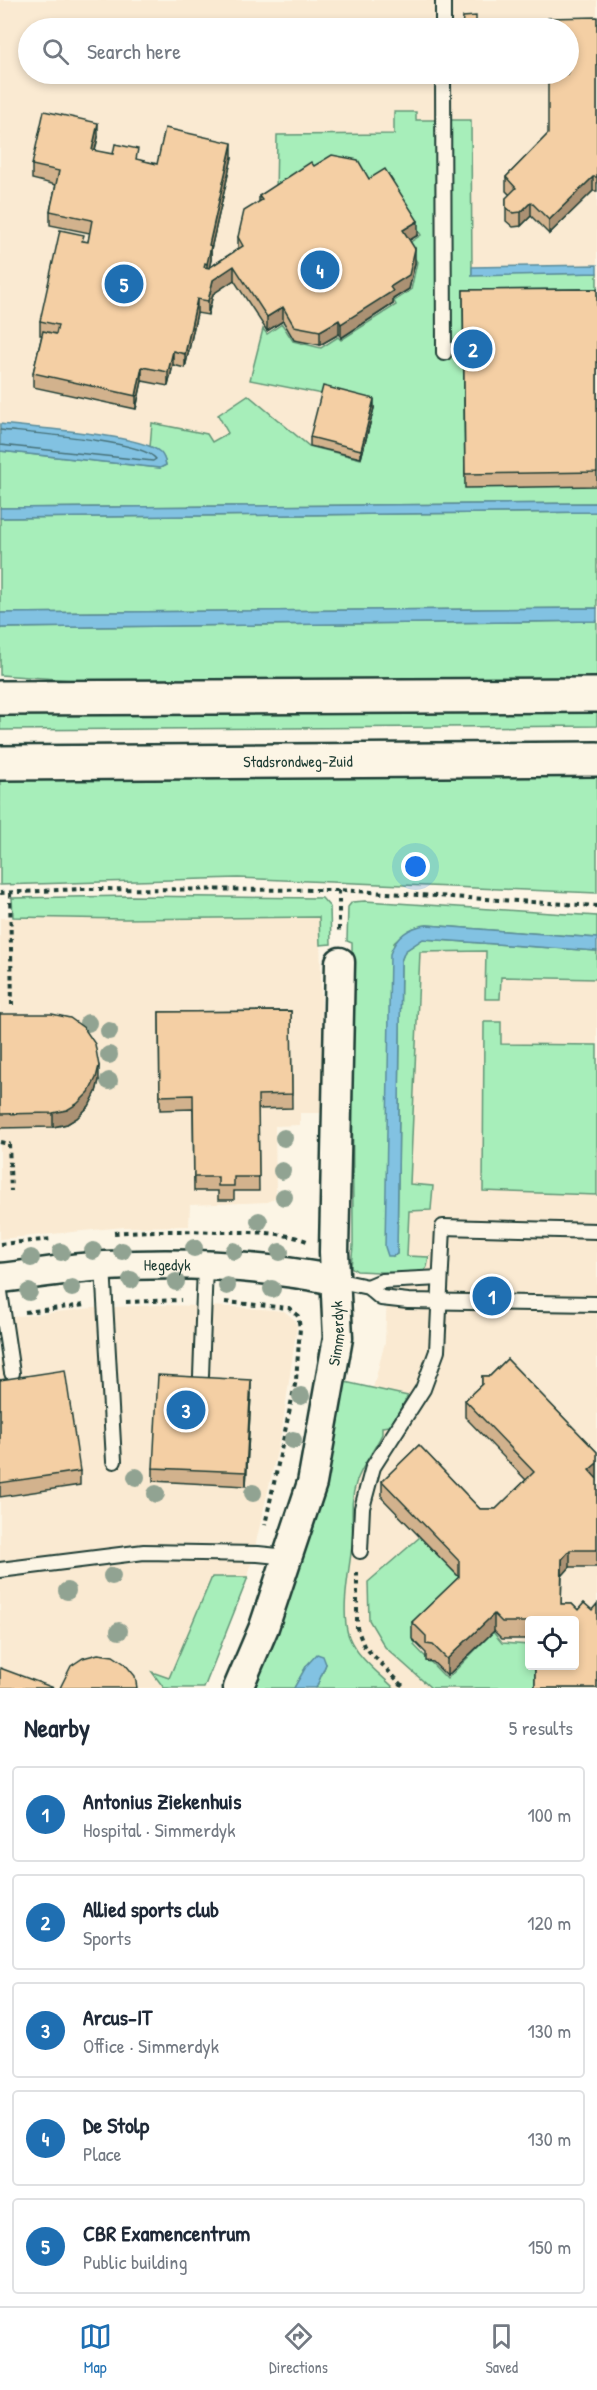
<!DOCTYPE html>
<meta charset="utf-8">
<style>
body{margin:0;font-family:"Patrick Hand",sans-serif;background:#f2f2f3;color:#1f2937}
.controls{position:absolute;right:18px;bottom:18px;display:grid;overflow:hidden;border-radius:6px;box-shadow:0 3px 9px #0003}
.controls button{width:54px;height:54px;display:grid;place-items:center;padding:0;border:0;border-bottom:2px solid #e0e1e3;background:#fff;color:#1f2937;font:30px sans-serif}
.you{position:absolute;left:416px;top:867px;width:21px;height:21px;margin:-15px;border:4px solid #fff;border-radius:50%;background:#1a73e8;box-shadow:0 0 0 9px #1a73e833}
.badge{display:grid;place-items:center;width:39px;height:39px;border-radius:50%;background:#1f6fb2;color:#fff;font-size:20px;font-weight:700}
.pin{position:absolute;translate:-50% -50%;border:3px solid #fff;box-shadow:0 2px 6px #0006}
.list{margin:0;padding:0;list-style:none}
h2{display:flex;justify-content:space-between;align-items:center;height:78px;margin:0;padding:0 24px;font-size:26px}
h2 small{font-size:20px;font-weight:400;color:#747a83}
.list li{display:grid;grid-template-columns:39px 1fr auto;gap:18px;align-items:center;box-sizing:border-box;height:96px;margin:0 12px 12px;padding:0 12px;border:2px solid #e0e1e3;border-radius:6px}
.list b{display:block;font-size:22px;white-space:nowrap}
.list p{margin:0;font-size:20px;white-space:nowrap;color:#747a83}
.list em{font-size:20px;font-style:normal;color:#747a83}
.icon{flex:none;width:33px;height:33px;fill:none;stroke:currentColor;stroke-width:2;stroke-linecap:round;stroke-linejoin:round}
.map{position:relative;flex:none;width:597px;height:1688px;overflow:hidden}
.search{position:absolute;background:#fff;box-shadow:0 3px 9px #0003;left:18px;right:18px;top:18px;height:66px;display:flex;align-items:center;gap:15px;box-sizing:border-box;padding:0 21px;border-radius:33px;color:#747a83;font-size:22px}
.sheet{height:618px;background:#fff}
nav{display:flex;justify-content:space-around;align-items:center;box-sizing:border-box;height:84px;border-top:2px solid #e0e1e3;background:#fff;font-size:16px;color:#747a83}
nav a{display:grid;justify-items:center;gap:3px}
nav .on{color:#1f6fb2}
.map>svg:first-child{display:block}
.built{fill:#faead2;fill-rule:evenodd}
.green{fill:#a7eeba;stroke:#639677;stroke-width:1.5}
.water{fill:#82c2e2;stroke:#5a8d9c;stroke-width:1.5}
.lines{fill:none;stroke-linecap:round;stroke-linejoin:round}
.shore{stroke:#47727a;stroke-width:1.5}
.lane-casing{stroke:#1f3d34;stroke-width:18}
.street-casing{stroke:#1f3d34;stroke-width:33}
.secondary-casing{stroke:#1f3d34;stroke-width:38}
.path{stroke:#1f3d34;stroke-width:4;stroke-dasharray:4.5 4.5;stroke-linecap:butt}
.lane{stroke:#fcf5e5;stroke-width:14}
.street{stroke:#fcf5e5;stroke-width:28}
.secondary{stroke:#fcf5e5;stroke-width:33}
.tree{fill:#91a392}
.wall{fill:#d2b28d;stroke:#1f3d34;stroke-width:1.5}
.shaded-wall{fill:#ab9173;stroke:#1f3d34;stroke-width:1.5}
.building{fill:#f4cfa4;stroke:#1f3d34;stroke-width:1.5}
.labels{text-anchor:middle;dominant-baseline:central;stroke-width:5;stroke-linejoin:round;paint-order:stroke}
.street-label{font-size:16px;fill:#1f3d34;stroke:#fcf5e5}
</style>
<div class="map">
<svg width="597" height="1688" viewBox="0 0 597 1688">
<rect width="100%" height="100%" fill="#fcf5e5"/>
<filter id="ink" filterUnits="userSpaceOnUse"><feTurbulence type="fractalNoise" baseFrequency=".0167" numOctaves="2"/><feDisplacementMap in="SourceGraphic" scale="12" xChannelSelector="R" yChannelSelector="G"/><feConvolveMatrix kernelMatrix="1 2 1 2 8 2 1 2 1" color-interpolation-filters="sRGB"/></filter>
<g filter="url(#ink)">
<g class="built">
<path d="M0,0H597V616L0,622ZM28,28H568V74H28Z"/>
<path d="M63,916L124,919L320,917L323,1113H300V1125L275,1126L276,1197L268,1202L190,1205L189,1226L124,1227L0,1239V918Z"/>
<path d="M402,943H597V1688H305L333,1543L385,1342ZM530,1620H574V1666H530Z"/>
<path d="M160,1305L237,1307L284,1311L295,1320L297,1326L282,1430L248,1577L204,1688H0V1318L94,1308Z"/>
</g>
<g class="green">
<path d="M394,112H416V120H471L472,275L597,273V503L0,508V451L160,468L166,465C164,454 159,452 150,447L152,423L207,434L212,442L228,433L218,415L248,395L309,446L361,459L374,407L322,394L250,380L263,329L267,334L282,324L293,341L321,348L338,337L341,340L396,305L394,301L411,290L417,262L406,245L421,235L386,180L276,196L277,135L394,134Z"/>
<path d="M597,512V608L0,613V518Z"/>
<path d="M597,621V678L86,681L0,675V628Z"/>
<path d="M597,704V726L0,730V715L60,708Z"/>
<path d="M597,770V893L238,878L0,885V776Z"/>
<path d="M131,896L322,898L330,907L331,944L320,945L319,917L124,919L13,917L12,898Z"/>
<path d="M365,901L597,916V938L427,925C412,926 405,933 394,943L393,1256L397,1254L401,961L405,951L423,939L597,951V979L501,977L500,999H485L486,951L420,952L410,1184L433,1186L431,1210L409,1211L407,1256L429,1257L427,1267L422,1274L357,1271L351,1267L353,1246L352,943L347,941L348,907L352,902Z"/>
<path d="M484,1022H501V1044L597,1045V1195L483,1191Z"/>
<path d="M345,1382L408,1396L390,1426L382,1427V1434C374,1451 362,1465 356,1483C349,1504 354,1525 352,1546C349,1571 340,1614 349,1637C357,1657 379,1673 394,1688H316L326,1664L307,1665L294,1688H253C278,1626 303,1563 321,1498C332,1460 338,1421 345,1382Z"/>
<path d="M420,1537L461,1579L459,1595L414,1645L447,1679L493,1632L502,1643L529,1645L530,1666H545L537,1688H431L385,1647L369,1620L368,1582Z"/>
<path d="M212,1577H248L204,1688H164L152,1672L169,1678Z"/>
</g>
<g class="water">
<path d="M597,265V273L472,276V267Z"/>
<path d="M0,424C32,428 139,434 160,452C164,456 165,460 166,465L160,468L0,451Z"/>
<path d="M597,503V512L0,518V508Z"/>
<path d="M597,608V621L0,628V613Z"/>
<path d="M427,925L597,938V951L423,939L405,951L401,961L397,1254L393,1256H388L385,1247L390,954C396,936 409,927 427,925Z"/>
<path d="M317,1654L323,1656L326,1664L316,1688H294L307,1665Z"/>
</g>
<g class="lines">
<path class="shore" d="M0,430C28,433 143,440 156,459L153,461L0,445"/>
<defs>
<g id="lane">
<path d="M443,0V28"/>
<path d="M443,74L444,353"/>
<path d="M103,1266L114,1461"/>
<path d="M335,1280L368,1287L381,1298L408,1301L597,1304"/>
<path d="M368,1287L382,1281L440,1278"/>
<path d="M0,1292L12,1373"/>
<path d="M201,1376L205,1266"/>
<path d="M360,1551L362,1508L373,1467L423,1389L437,1351L443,1227L597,1231"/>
<path d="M0,1570L144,1552L258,1554L288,1557"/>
</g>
<g id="street">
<path id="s1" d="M0,1278C35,1274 70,1268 105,1266C181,1262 260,1265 335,1280"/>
<path id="s2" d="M238,1688L264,1627L312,1483L338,1338L334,1252L340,962"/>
</g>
<g id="secondary">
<path d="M0,698L597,695"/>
<path id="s3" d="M0,763L597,759"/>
</g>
</defs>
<use href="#lane" class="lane-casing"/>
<use href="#street" class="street-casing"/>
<use href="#secondary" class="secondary-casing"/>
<g class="path">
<path d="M339,890V934"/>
<path d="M0,893L80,889L339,890L597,906"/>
<path d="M10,893L12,1005"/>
<path d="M0,1142L9,1144L11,1191"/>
<path d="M114,1233C150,1230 185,1231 220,1232C248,1232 280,1231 307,1241"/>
<path d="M0,1244L53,1239"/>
<path d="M126,1302L181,1300"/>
<path d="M225,1302L289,1308L298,1316L300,1328L296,1380L265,1525"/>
<path d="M25,1312L86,1305"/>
<path d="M357,1572V1628L364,1646L405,1688"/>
</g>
<use href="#lane" class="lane"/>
<use href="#street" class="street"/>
<use href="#secondary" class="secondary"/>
</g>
<g class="tree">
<circle cx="88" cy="1023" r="9"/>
<circle cx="109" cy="1031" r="9"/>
<circle cx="109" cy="1055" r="9"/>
<circle cx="109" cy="1081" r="9"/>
<circle cx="284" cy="1138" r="9"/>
<circle cx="282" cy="1171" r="9"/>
<circle cx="284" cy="1197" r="9"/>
<circle cx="259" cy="1221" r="9"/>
<circle cx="194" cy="1248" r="9"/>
<circle cx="93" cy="1251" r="9"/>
<circle cx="122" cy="1251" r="9"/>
<circle cx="234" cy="1251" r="9"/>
<circle cx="61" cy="1252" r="9"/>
<circle cx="280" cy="1252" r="9"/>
<circle cx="31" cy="1258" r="9"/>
<circle cx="131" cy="1280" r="9"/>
<circle cx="176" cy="1282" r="9"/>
<circle cx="227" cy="1286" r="9"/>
<circle cx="72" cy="1288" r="9"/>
<circle cx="272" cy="1289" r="9"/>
<circle cx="29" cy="1292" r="9"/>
<circle cx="301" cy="1396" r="9"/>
<circle cx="293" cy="1440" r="9"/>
<circle cx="136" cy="1477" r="9"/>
<circle cx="253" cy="1493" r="9"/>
<circle cx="156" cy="1494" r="9"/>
<circle cx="112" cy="1576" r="9"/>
<circle cx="67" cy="1591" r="9"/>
<circle cx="119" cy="1631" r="9"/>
</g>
<g class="wall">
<path d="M597,17V191H593L549,234L531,216L521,226L513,227L506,221V198L510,195L506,191V177L548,134Z"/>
<path d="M98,137L95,151L157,164L232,157L211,249V260L209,268L238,249V237L259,202V196L314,166L369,179L418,235L409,240L415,263L409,289L393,299V304L341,338L339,334L320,345L294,340L283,321L267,331L234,280L213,294L208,315L197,313L185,368L173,365L168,386L142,381L136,409L33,387V373L42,335H40V321L84,241L88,242L90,233L50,225V211L56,185L32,179V165Z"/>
<path d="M597,289V486L465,488L463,290Z"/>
<path d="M374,408L361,458L310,446V437Z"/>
<path d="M291,1011L292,1108L258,1109L259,1191H234V1200H218V1191H194L193,1109L160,1110L159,1012Z"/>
<path d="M0,1014L99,1080L96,1092L89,1106L77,1118L67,1124L53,1127L0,1128Z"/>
<path d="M507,1359L597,1452V1567H570L562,1576L561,1604H572L578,1610L584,1603L592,1610L597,1604V1688H535V1665H574V1620H530V1639H502L494,1631L447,1676L433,1662L426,1661V1653L412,1639V1622L459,1577L382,1498V1481L419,1445L480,1509H496L526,1480L465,1417V1400L482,1384V1376H490Z"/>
<path d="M0,1380L80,1471V1485L0,1497Z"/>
<path d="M251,1394L246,1486L153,1481V1468Z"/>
</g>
<g class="shaded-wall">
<path d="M98,123V137L92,164V150Z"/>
<path d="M232,143V157L211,249V260L207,278V264L209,245Z"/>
<path d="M593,177V191L549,234V220Z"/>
<path d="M531,202V216L521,226V212Z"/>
<path d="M418,221V235L403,244V230Z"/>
<path d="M415,249V263L409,289L393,299V304L341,338V324L390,287Z"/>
<path d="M234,266V280L213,294L208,315V301L213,280Z"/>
<path d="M197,299V313L185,368V354Z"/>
<path d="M283,307V321L267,331V317Z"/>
<path d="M339,320V334L320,345V331Z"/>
<path d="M173,351V365L168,386V372Z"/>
<path d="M142,367V381L136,409V396Z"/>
<path d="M374,399V408L361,458V450Z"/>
<path d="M99,1066V1080L96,1092L89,1106L77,1118L67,1124L53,1127V1113Z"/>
<path d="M251,1380V1394L246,1486V1472Z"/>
<path d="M597,1463V1480L589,1470Z"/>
<path d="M570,1550V1567L562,1576V1559Z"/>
<path d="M494,1614V1631L447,1676V1659Z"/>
</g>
<g class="building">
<path d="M476,16V28H462L463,17Z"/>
<path d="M597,17V177H593L549,220L531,202L521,212L513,213L506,207V198L516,188L506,177L548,134V74H568V28H548V18Z"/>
<path d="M44,111L98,123L92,150L113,154L115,144L138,149L136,159L157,164L165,128L232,143L209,245L211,246L207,264L205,263L204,267L209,268L243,246L238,237L244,211L262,200L259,196L311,162L314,166L332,155L358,160L369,179L385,169L418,221L403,230L415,249L409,275L390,287L393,291L341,324L339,320L320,331L294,326L283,307L267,317L234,266L213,280L208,301L197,299L185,354L173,351L168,372L142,367L136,396L33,373L43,331L56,334L58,325L40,321L60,230L84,235L82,241L88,242L92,220L50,211L59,171L32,165Z"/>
<path d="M597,289V472L465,474L463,290Z"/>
<path d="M323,386L374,399L361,450L310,437Z"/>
<path d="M291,1011L292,1094L258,1095L259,1177H234V1186H218V1177H194L193,1095L160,1096L159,1012Z"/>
<path d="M0,1014H52L70,1018L84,1028L95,1044L99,1066L96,1078L89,1092L77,1104L67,1110L53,1113L0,1114Z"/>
<path d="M507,1359L597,1452V1463L589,1470L597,1479V1550H570L562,1559L561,1604H572L578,1610L584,1603L592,1610L597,1604V1688H535V1665H574V1620H530V1622H502L494,1614L447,1659L433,1645L426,1644V1636L412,1622L459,1577V1561L382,1481L419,1445L480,1509H496L534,1472L465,1400L482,1384V1376H490Z"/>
<path d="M65,1370L80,1471L0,1483V1380Z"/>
<path d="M158,1375L251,1380L246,1472L153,1468Z"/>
<path d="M98,1654L113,1656L125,1664L135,1676L137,1688H60L71,1666L83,1658Z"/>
<path d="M0,1668L54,1688H0Z"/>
</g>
</g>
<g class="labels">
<g class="street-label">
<text stroke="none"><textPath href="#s3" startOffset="298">Stadsrondweg-Zuid</textPath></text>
<text stroke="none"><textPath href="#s1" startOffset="168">Hegedyk</textPath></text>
<text stroke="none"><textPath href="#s2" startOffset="370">Simmerdyk</textPath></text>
</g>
</g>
</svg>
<div class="controls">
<button><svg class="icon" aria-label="locate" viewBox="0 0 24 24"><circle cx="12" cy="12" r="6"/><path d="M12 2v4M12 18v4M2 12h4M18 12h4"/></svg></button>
</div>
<div class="you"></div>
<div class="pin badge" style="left:492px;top:1296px">1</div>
<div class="pin badge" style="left:473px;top:349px">2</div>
<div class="pin badge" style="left:186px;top:1410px">3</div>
<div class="pin badge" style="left:320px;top:270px">4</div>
<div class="pin badge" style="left:124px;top:284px">5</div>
<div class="search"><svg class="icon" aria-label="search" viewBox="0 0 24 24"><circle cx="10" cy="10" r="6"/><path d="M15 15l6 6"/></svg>Search here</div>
</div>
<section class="sheet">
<h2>Nearby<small>5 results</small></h2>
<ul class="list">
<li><span class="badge">1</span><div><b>Antonius Ziekenhuis</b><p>Hospital · Simmerdyk</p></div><em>100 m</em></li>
<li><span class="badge">2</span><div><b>Allied sports club</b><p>Sports</p></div><em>120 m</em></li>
<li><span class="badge">3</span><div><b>Arcus-IT</b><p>Office · Simmerdyk</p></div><em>130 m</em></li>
<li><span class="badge">4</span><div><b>De Stolp</b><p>Place</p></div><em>130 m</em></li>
<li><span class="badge">5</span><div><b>CBR Examencentrum</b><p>Public building</p></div><em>150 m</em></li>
</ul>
</section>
<nav>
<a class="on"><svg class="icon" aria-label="map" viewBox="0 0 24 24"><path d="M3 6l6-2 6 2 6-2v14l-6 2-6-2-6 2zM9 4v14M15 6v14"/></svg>Map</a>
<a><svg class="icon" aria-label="directions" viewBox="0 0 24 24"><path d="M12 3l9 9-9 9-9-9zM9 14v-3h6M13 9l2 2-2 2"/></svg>Directions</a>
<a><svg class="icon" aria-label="saved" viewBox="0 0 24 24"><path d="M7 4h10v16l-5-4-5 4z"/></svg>Saved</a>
</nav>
